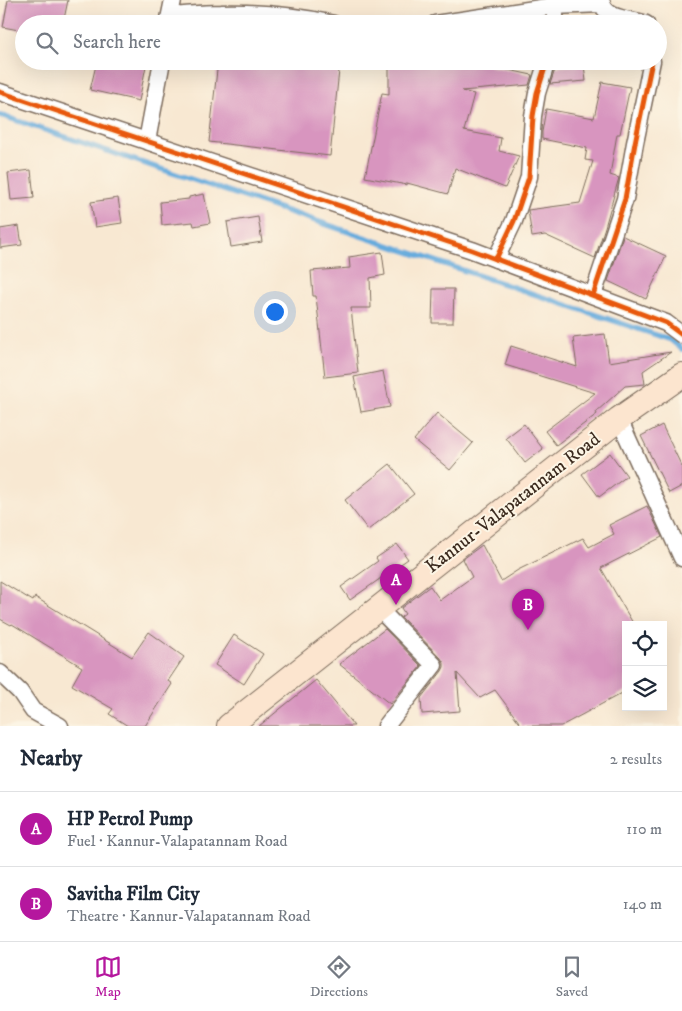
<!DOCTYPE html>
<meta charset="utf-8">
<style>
body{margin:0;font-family:"IM FELL DW Pica",serif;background:#f6f6f7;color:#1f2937}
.controls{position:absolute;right:15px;bottom:15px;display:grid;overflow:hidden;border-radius:0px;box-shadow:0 5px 20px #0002}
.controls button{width:45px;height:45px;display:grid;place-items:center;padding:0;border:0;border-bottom:1px solid #e0e1e3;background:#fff;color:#1f2937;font:25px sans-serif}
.you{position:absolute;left:274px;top:311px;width:18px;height:18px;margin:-12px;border:4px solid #fff;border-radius:50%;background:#1a73e8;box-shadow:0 0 0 8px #1a73e833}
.badge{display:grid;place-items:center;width:32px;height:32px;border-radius:50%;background:#b5179e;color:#fff;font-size:16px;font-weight:700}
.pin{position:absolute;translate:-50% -41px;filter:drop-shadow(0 1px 2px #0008)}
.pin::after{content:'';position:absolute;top:26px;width:18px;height:15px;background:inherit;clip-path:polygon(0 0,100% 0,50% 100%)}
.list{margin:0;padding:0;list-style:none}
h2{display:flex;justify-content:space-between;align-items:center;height:65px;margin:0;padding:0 20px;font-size:21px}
h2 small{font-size:16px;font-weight:400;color:#747a83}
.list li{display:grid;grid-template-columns:32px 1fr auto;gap:15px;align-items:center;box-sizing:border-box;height:75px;padding:0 20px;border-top:1px solid #e0e1e3}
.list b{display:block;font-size:19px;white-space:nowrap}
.list p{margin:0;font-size:16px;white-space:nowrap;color:#747a83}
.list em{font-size:16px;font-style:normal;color:#747a83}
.icon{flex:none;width:28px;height:28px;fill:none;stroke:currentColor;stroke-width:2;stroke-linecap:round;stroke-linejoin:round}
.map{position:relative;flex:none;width:682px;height:726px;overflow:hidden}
.search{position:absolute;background:#fff;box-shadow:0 5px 20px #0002;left:15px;right:15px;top:15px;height:55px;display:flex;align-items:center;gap:12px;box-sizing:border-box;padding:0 18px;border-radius:28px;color:#747a83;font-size:19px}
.sheet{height:215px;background:#fff}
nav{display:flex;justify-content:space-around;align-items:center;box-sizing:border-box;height:70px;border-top:1px solid #e0e1e3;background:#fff;font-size:14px;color:#747a83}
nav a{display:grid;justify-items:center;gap:2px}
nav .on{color:#b5179e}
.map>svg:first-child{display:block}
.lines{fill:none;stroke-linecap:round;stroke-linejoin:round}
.stream{stroke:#68acdd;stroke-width:5.5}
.building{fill:#d895bf}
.minor-casing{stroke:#7d6c5d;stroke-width:19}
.secondary-casing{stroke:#7d6c5d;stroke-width:26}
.minor{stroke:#fff;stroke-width:16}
.secondary{stroke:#fce5cf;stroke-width:24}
.cycleway-casing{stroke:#fcf5e5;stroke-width:8}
.cycleway{stroke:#e8590c;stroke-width:5}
.labels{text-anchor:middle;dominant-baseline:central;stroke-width:4;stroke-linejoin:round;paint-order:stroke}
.street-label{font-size:19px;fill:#3b2a1e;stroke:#fcf5e5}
</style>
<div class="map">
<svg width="682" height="726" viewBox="0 0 682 726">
<rect width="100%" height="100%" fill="#fcf5e5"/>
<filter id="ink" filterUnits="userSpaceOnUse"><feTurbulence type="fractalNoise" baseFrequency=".02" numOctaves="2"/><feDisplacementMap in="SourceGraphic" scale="10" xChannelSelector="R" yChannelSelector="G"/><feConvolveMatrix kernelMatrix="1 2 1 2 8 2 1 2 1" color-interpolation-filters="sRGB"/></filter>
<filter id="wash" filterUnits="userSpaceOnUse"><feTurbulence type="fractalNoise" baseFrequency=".0096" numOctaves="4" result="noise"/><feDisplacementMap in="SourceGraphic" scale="20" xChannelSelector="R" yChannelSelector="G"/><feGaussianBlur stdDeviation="1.12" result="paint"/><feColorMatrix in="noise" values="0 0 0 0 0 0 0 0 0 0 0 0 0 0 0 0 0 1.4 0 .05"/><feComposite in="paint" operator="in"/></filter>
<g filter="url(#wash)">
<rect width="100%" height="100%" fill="#f8e8d2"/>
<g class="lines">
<path class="stream" d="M0,115L671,340L682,349"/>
</g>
<g id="blocks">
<g class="building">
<path d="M8,0H68L63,24H24V31L3,27Z"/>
<path d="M97,61H147L139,101L90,90Z"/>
<path d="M218,61H340L330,156L209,142Z"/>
<path d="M397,61H467L468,66L481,64L532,75L529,85L462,91L474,94L464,131L501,138L499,151L519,156L505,188L455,168L448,194L407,183V185L365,177L382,93L389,94V64H397Z"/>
<path d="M584,65L586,81L550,84L556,67Z"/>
<path d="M602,82L630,87L620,134H617L610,175L619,178L618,181L605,227L595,258L545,235L532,237L528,210L580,203L593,161L585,160L587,148L542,139V132L546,109L594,118Z"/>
<path d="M31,170L34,198L11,200L8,173Z"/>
<path d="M204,194L210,223L194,226L193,222L162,225L160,202L189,199V197Z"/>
<path d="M118,198L122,223L95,227L91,202Z"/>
<path d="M258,217L262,242L231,247L227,222Z"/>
<path d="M19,226L22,245L0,248V229Z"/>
<path d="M623,236L666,256L646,299L608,281Z"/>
<path d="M382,252L385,275L370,278L371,308H351L358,373L325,377L316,296H313L311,271L350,268L349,257Z"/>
<path d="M433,289H454L453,323H432Z"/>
<path d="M605,334L609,362L671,352L643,371L645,384L625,386L596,412L597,414L556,445L545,431L595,393L505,365L511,346L577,367L573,338Z"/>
<path d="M383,371L390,407L361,412L354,377Z"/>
<path d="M437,413L473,443L450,470L414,440Z"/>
<path d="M524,424L543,449L525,463L506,438Z"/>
<path d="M662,425L682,467V486L669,493L641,436Z"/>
<path d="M610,453L627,476L599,497L582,474Z"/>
<path d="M390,464L414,494L368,530L345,500Z"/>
<path d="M647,506L662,537L601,568L634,625H626V691L561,726H522L495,690L480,698L457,673L460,711L422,714L421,698L442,671L444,667V663L441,658L401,617L405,614L401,608L430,586L440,600L472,577L463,559L482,545L501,581L518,570L583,538L589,547L614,534L609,525Z"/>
<path d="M397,544L408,559L350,600L341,587L378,561L376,558Z"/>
<path d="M0,581L33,601L35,597L132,657L149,632L184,657L168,681L172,684L145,726H128L109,714L113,709L72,685L82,667L12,624L11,625L0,619Z"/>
<path d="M385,629L421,666L390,704L339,664Z"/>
<path d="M234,635L263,654L244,684L215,665Z"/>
<path d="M316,680L354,726H259Z"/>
</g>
</g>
</g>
<g filter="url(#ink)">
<use href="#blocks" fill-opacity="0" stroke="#7d6c5d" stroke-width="1"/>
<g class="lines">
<defs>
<g id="minor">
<path d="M601,0C605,21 630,18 646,24"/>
<path d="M554,6L556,24"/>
<path d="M170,16C187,15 204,13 221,13C259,12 297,16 334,24"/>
<path d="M168,24L173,0"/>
<path d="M435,24L554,6L602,4"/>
<path d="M0,92L472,250L666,323L682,335"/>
<path d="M147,141L162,61"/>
<path d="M496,259L514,221L529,177L533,116L537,93L547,61"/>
<path d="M593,295L625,199L635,143L652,61"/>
<path d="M619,419L682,558"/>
<path d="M379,609L434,665L386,726"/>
<path d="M0,673L20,692L33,711L60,726"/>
</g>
<path id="secondary" d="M229,726L619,419L682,375"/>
</defs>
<use href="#minor" class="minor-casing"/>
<use href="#secondary" class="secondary-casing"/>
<use href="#minor" class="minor"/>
<use href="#secondary" class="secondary"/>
<defs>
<g id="cycleway">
<path d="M0,92L472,250L666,323L682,335"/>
<path d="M496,259L514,221L529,177L533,116L537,93L547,61"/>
<path d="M593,295L625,199L635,143L652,61"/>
</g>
</defs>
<use href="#cycleway" class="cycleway-casing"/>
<use href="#cycleway" class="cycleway"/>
</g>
</g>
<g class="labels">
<g class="street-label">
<text transform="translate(513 503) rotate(-38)">Kannur-Valapatannam Road</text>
</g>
</g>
</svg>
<div class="controls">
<button><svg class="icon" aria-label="locate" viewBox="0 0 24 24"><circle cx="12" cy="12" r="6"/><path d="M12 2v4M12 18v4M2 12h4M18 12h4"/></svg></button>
<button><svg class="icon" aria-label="layers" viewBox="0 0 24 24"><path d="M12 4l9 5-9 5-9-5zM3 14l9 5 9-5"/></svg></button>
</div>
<div class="you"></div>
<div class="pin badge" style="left:396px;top:605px">A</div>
<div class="pin badge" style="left:528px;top:630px">B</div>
<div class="search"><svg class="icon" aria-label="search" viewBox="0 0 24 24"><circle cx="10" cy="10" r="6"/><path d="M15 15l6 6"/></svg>Search here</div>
</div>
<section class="sheet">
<h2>Nearby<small>2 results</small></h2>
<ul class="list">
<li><span class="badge">A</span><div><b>HP Petrol Pump</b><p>Fuel · Kannur-Valapatannam Road</p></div><em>110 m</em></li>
<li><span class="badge">B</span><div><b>Savitha Film City</b><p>Theatre · Kannur-Valapatannam Road</p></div><em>140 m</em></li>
</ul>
</section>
<nav>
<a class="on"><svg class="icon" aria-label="map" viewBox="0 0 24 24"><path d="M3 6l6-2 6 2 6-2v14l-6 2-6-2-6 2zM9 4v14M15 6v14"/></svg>Map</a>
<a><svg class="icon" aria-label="directions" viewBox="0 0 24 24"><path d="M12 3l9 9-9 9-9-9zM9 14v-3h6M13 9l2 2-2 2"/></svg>Directions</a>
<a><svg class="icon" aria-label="saved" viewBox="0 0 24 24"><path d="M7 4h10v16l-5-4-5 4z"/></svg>Saved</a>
</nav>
